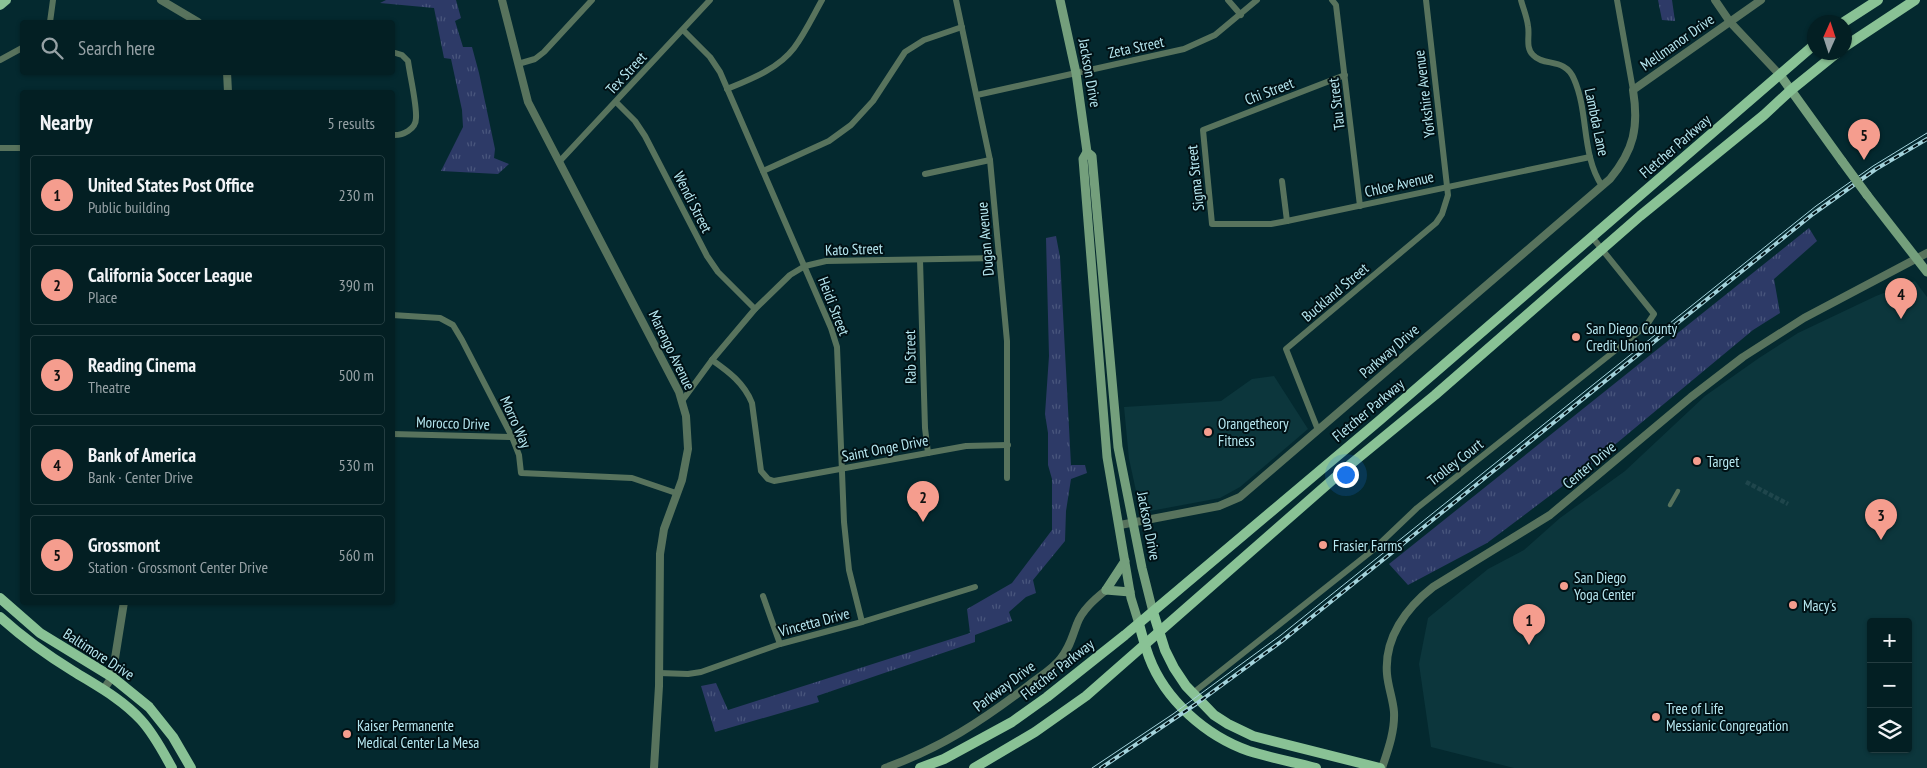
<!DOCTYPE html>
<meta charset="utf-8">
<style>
body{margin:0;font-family:"PT Sans Narrow",sans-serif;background:#0d272b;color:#f1f3f6}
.controls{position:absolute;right:15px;bottom:15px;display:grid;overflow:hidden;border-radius:5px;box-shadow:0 1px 4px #0004}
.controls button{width:45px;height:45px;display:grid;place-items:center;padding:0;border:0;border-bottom:1px solid #243d41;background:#031f23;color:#f1f3f6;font:25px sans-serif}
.compass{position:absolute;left:1807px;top:15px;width:45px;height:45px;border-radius:50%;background:#031f23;box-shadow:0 1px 4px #0004;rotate:3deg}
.you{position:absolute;left:1345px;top:474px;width:18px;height:18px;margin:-12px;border:4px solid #fff;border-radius:50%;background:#1a73e8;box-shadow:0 0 0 8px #1a73e833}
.badge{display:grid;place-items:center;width:32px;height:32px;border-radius:50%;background:#f59d8e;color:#111;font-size:16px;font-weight:700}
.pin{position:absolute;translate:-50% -41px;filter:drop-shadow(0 1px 2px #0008)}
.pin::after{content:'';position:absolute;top:26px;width:18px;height:15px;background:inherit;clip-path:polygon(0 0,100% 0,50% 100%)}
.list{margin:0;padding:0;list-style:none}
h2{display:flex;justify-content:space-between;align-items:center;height:65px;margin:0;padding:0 20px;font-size:21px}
h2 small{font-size:16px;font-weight:400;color:#97a2a6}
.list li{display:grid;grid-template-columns:32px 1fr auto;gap:15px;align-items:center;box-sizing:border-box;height:80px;margin:0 10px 10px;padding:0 10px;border:1px solid #243d41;border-radius:5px}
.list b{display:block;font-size:19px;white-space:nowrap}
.list p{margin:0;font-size:16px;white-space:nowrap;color:#97a2a6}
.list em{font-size:16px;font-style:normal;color:#97a2a6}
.icon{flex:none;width:28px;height:28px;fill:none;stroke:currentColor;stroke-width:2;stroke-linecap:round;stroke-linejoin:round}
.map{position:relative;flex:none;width:1927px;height:768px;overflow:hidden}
.search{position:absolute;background:#031f23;box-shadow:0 1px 4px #0004;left:20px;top:20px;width:375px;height:55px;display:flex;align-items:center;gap:12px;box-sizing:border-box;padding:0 18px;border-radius:5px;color:#97a2a6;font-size:19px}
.panel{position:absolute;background:#031f23;box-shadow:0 1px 4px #0004;left:20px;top:90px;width:375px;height:515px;border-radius:5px}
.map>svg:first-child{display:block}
.built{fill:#0c363c;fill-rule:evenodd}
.grass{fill:url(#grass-tufts)}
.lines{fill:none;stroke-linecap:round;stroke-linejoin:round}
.pedestrian-tunnel{stroke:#1f464c;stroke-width:4.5;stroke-dasharray:4.5 2;stroke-linecap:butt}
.pedestrian{stroke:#58735d;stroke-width:4.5}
.minor{stroke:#58735d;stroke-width:6}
.tertiary{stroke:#58735d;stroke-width:8}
.secondary{stroke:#749f7c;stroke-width:9}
.primary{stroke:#89c295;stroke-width:10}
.tram{stroke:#a3d2db;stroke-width:1}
.rail-casing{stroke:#a3d2db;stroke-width:4}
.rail{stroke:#001115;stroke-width:2;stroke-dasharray:5.5;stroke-linecap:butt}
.secondary-bridge{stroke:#749f7c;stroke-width:9}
.poi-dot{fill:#f59d8e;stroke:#001115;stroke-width:2}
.labels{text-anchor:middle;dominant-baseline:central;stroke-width:4;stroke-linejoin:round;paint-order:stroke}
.street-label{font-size:15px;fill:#b6e7f0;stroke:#001115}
.poi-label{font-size:15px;fill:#b6e7f0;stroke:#001115;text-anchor:start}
</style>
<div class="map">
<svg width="1927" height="768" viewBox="0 0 1927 768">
<defs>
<pattern id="grass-tufts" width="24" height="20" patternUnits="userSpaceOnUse" patternTransform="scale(1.25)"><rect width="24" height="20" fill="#2d3a67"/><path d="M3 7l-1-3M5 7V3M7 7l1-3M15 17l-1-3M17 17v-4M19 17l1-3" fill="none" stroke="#49567d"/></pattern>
</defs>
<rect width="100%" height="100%" fill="#04292f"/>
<g class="built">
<path d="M1915,281L1927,297V768H1514L1431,747L1419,664L1428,618L1488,569L1524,550L1560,518L1625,471L1705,396L1759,358L1798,333L1876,296ZM1871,622H1908V749H1871Z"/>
<path d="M1274,376L1308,429L1240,487L1220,498L1145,512L1140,509L1129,459L1124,407L1221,401L1252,379Z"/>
</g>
<g class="grass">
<path d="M386,0H456L461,18L455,21L463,47H472L479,73L495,149L494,158L509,164L498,174L441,171L463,127L462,110L451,59L444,58L434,8L380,3Z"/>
<path d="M1658,0H1672L1675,21L1662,20Z"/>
<path d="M1809,228L1817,241L1774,279L1780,313L1753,330L1588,467L1487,543L1408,585L1389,564Z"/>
<path d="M1056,236L1060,257L1071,465H1085L1087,473L1071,479L1066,511L1065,541L1033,580L1036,593L1026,597L1009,612L1012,621L975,635V642L817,696L819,702L715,732L701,686L716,683L728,710L970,633L967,609L1012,583L1052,530V479L1048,465V433L1045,414L1049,356L1046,238Z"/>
</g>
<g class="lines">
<path class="pedestrian-tunnel" d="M1746,482L1788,504"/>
<path class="pedestrian" d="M1670,505L1678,491"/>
<g class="minor">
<path d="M956,0L990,160L1007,341V478"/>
<path d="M1228,0L1241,15"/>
<path d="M1332,0L1336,5L1360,206"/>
<path d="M1521,0C1523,8 1527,17 1528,26C1530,36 1525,47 1533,55C1544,67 1565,57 1574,79C1589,113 1581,154 1602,186"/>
<path d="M1617,0L1633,90"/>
<path d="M50,22L53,0"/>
<path d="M683,30L710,57L720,72L831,328L837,347L844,522L849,570L862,622"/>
<path d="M392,52L402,55L408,61C410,76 417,105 416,118C416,129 403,136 392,135"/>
<path d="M0,60L22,48"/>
<path d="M518,64L535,59L544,52L592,0"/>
<path d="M1345,75L1203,130L1212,224H1271L1287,221L1590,157"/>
<path d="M727,89C751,79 778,69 794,48C805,33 813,16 822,0"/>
<path d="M977,95L1184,49L1215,35L1257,0"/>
<path d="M616,102L635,121L645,136L707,256L718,272L755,309"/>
<path d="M0,148H22"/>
<path d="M559,162L710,0"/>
<path d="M763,171L829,141L851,125L873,101L905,52L924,40L962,27"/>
<path d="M925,174L990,160"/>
<path d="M1282,181L1287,221"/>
<path d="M920,260L925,428L928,453"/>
<path d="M392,315L440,318L453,325L462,340L512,437L519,455L521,473L632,478L676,493"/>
<path d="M712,360C729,372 744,383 752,403L761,471L768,479L774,481L966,446L1008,445"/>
<path d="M682,401L712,360L755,309L790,275L805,266L826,261L999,258"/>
<path d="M1318,430L1286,349L1436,223L1442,214L1448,195L1426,0"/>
<path d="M392,434L512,437"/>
<path d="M763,596L780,644"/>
<path d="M659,673L688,674L701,672L780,644L862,622L975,587"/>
<path d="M1193,693L1373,550L1417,508L1646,326L1654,314L1592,237"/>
</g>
<g class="tertiary">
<path d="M161,0L198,22"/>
<path d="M502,0L528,102L679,392L686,416L688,449L682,480L664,529L660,554L659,686L654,768"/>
<path d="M1715,0L1730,22L1780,75"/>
<path d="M227,72L228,92"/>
<path d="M1120,525L1219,506L1240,497L1610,179C1634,150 1639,127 1633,90L1761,0"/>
<path d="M104,689L112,677L124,602"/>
<path d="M885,768C941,748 982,721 1029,685C1039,677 1054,668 1061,658C1070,647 1072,637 1077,624C1082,610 1095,599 1106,590"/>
<path d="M1382,768C1388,750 1395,731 1394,712C1393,699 1388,687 1387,674C1384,638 1406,608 1433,587L1550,515L1691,397L1743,357L1804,318L1927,253"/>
</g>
<g class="secondary">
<path d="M1060,0L1076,73L1087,152L1092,156L1118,447L1142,568L1153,612"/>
<path d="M1780,75L1842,161"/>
<path d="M1087,152L1083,159L1107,457L1131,598L1139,624"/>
<path d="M1867,195L1927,272"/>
<path d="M1106,590L1125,561"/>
<path d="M1106,590L1130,592"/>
</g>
<g class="primary">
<path d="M0,5L6,0"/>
<path d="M1844,22L1878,0"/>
<path d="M1844,47L1915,0"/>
<path d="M0,598L40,633L112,677L149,707L173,737L191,768"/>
<path d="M1153,612L1165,650L1174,668L1186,686L1214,715L1228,724L1253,736L1380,768"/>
<path d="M0,617C22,637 47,655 73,671C97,686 122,699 141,720C154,734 163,752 172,768"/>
<path d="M1139,624C1142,635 1145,646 1149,657C1165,700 1206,736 1249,751C1271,758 1294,762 1316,768"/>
<path d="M920,768L944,759L1012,722L1047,697L1125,635L1380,420L1814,45"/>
<path d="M974,768L1035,732L1086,696L1346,468L1435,395L1640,216L1764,115L1791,90L1838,52"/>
</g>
<path class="tram" d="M1092,768L1173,714L1281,635L1816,206L1873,166L1927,133"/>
<defs>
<path id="rail" d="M1101,768L1196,704L1282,641L1813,214L1876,169L1927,139"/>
</defs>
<use href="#rail" class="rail-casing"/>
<use href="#rail" class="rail"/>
<path class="secondary-bridge" d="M1842,161L1867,195"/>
</g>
<g class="poi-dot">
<circle cx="1576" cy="337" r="5"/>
<circle cx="1208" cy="432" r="5"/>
<circle cx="1697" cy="461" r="5"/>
<circle cx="1323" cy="545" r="5"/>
<circle cx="1564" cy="586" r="5"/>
<circle cx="1793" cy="605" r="5"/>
<circle cx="1656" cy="717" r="5"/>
<circle cx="347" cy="734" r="5"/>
</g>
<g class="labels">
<g class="street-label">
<text transform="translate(1677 42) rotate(-35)">Mellmanor Drive</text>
<text transform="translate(1136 47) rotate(-12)">Zeta Street</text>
<text transform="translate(626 73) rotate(-47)">Tex Street</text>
<text transform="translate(1090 73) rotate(80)">Jackson Drive</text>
<text transform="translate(1269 91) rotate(-21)">Chi Street</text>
<text transform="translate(1424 94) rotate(-97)">Yorkshire Avenue</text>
<text transform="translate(1336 104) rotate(-97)">Tau Street</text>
<text transform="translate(1597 122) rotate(78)">Lambda Lane</text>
<text transform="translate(1675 146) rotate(-41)">Fletcher Parkway</text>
<text transform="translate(1195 178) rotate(-96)">Sigma Street</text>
<text transform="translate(1399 184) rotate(-13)">Chloe Avenue</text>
<text transform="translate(693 202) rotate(63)">Wendi Street</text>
<text transform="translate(985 239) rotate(-95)">Dugan Avenue</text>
<text transform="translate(854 249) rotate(-2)">Kato Street</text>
<text transform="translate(1335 292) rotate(-40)">Buckland Street</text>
<text transform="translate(834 306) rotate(69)">Heidi Street</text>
<text transform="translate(672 350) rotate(64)">Marengo Avenue</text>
<text transform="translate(1389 351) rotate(-41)">Parkway Drive</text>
<text transform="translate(910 357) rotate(-91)">Rab Street</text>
<text transform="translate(1368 410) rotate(-40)">Fletcher Parkway</text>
<text transform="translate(516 422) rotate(66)">Morro Way</text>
<text transform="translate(453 423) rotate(2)">Morocco Drive</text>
<text transform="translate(885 448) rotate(-11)">Saint Onge Drive</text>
<text transform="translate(1455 462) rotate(-38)">Trolley Court</text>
<text transform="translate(1589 465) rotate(-40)">Center Drive</text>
<text transform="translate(1149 526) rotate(79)">Jackson Drive</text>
<text transform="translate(814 622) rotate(-15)">Vincetta Drive</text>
<text transform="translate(99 654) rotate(33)">Baltimore Drive</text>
<text transform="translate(1057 669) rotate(-38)">Fletcher Parkway</text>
<text transform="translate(1004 686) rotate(-37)">Parkway Drive</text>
</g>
<g class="poi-label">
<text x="1586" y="328">San Diego County<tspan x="1586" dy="17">Credit Union</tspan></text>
<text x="1218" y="423">Orangetheory<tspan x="1218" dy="17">Fitness</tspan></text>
<text x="1707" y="461">Target</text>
<text x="1333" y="545">Frasier Farms</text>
<text x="1574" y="577">San Diego<tspan x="1574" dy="17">Yoga Center</tspan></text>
<text x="1803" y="605">Macy's</text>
<text x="1666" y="708">Tree of Life<tspan x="1666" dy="17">Messianic Congregation</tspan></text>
<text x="357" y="725">Kaiser Permanente<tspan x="357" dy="17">Medical Center La Mesa</tspan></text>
</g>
</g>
</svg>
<div class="controls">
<button>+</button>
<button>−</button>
<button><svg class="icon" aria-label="layers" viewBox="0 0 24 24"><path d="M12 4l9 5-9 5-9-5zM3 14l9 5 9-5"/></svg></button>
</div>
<svg class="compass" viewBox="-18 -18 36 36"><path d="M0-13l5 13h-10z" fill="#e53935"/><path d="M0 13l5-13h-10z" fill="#97a2a6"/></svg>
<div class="you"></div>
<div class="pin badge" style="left:1529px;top:645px">1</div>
<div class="pin badge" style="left:923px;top:522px">2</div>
<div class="pin badge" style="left:1881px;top:540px">3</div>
<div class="pin badge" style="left:1901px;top:319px">4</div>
<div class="pin badge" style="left:1864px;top:160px">5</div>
<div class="search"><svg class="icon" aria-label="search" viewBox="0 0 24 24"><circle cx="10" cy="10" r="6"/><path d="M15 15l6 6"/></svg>Search here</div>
<section class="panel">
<h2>Nearby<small>5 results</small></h2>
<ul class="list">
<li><span class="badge">1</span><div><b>United States Post Office</b><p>Public building</p></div><em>230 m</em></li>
<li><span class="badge">2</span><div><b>California Soccer League</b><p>Place</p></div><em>390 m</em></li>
<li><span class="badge">3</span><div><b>Reading Cinema</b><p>Theatre</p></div><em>500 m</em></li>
<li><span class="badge">4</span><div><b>Bank of America</b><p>Bank · Center Drive</p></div><em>530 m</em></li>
<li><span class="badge">5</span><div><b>Grossmont</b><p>Station · Grossmont Center Drive</p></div><em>560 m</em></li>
</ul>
</section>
</div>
